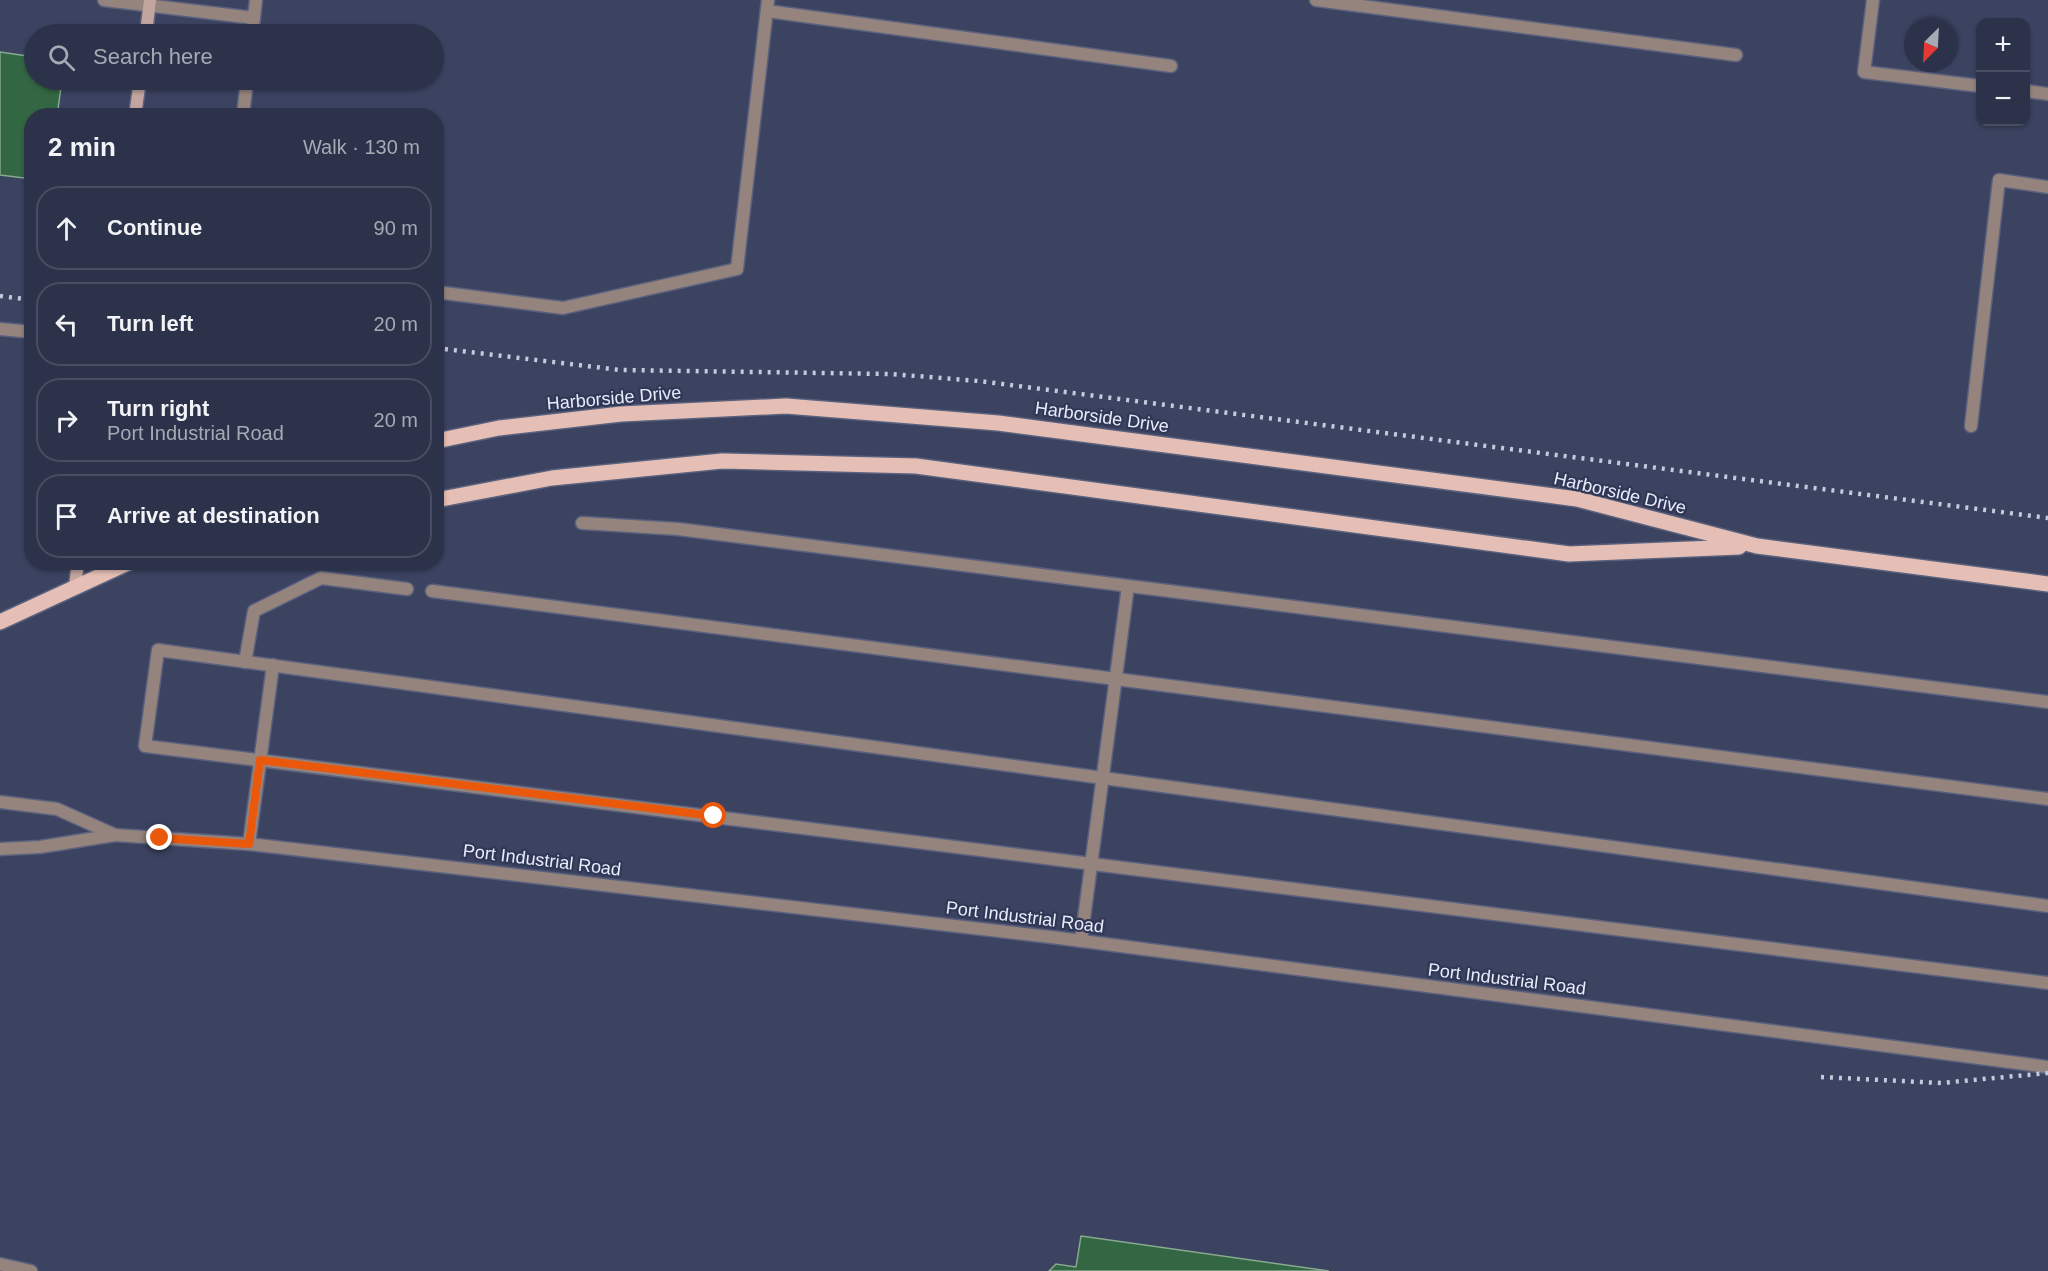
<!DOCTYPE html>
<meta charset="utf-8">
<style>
body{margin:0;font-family:Arial,sans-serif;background:#383e53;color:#f1f3f6}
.controls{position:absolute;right:18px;top:18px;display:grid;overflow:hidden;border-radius:12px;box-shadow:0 2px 4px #0004}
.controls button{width:54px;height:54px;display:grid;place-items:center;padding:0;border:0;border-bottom:2px solid #484d61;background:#2c3249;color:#f1f3f6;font:30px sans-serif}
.compass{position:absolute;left:1904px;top:18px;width:54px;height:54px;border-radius:50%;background:#2c3249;box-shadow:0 2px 4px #0004;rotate:204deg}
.stop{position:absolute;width:18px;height:18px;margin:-14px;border:4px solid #ea580c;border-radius:50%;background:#fff}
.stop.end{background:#ea580c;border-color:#fff;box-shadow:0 2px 6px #0008}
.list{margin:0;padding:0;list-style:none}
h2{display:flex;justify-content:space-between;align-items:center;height:78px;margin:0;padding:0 24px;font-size:26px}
h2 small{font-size:20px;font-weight:400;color:#a6aab4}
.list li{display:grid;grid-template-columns:39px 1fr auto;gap:18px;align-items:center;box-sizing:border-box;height:84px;margin:0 12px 12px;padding:0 12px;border:2px solid #484d61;border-radius:24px}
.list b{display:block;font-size:22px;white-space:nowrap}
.list p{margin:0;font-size:20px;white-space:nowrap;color:#a6aab4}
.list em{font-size:20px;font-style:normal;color:#a6aab4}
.icon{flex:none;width:33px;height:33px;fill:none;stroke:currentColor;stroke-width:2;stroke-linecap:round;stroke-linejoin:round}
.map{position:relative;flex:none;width:2048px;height:1271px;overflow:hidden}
.search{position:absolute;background:#2c3249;box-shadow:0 2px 4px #0004;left:24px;top:24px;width:420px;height:66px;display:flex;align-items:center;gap:15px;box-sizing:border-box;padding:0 21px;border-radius:33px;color:#a6aab4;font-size:22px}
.panel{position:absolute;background:#2c3249;box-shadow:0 2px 4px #0004;left:24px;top:108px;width:420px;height:462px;border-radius:24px}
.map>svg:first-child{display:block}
.building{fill:#336744;stroke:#87a990;stroke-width:1.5}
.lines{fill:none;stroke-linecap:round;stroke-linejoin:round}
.lane-casing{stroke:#5a617d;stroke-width:15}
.street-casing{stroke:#5a617d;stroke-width:15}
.secondary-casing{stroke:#5a617d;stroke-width:15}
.primary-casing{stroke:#5a617d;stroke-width:18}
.lane{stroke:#95837e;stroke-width:12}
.street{stroke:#95837e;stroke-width:12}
.secondary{stroke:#c2a59e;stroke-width:12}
.primary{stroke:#e5bfb6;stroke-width:15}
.rail{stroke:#c5cadc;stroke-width:4.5;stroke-dasharray:3 6;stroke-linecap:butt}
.route{stroke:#ea580c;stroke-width:8}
.labels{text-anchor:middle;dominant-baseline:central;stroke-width:4.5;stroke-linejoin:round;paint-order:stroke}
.street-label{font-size:18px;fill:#e7ecfb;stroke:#313856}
</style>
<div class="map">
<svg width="2048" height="1271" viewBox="0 0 2048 1271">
<rect width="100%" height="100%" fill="#3b4361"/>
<g class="building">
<path d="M0,52L34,57V80H62L57,116H32V179L0,175Z"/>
<path d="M1081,1236L1329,1271H1049L1056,1264L1076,1267Z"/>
</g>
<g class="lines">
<defs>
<g id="lane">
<path d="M104,0L254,18"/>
<path d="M767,11L1171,66"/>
<path d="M252,34L256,0"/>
<path d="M243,116L247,80"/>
<path d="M436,292L563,308L737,269L768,0"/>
<path d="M1971,426L1999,180L2048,187"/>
<path d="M582,523L678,529L2048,702"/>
<path d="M432,591L2048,799"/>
<path d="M245,662L254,611L321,578L407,589"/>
<path d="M249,844L273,665"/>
<path d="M0,849L40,847L115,835"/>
<path d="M2048,906L158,650L145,746L2048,983"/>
<path d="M1081,941L1128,586"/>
<path d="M0,1264L31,1271"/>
</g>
<g id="street">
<path d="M1316,0L1736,55"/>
<path d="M1873,0L1864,72L1980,86"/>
<path d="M2026,91L2048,94"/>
<path d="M0,329L32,332"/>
<path d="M0,802L57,809L115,835L249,844L1059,938L2048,1067"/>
</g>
<g id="secondary">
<path d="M146,34L150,0"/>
<path d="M135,116L140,80"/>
<path d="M75,586L78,562"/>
</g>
<g id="primary">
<path d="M436,441L499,428L621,414L786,406L998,423L1577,499L1757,546L2048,584"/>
<path d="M436,500L552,478L722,461L916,466L1569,554L1739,547"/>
<path d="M0,622L130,562"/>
</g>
</defs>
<use href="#lane" class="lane-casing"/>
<use href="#street" class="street-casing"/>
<use href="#secondary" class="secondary-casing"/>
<use href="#primary" class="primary-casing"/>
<use href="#lane" class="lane"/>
<use href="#street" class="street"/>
<use href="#secondary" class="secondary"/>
<use href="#primary" class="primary"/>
<g class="rail">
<path d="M0,296L32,300"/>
<path d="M436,348L620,370L891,374L979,381L2048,518"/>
<path d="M1821,1077L1941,1083L2048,1073"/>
</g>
</g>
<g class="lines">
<path class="route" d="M160,838L249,844L260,760L714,816"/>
</g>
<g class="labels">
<g class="street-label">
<text transform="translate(614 398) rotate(-5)">Harborside Drive</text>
<text transform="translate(1102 417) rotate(8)">Harborside Drive</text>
<text transform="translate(1620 493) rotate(13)">Harborside Drive</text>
<text transform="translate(542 860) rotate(7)">Port Industrial Road</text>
<text transform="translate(1025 917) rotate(7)">Port Industrial Road</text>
<text transform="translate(1507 979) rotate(7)">Port Industrial Road</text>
</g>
</g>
</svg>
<div class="controls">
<button>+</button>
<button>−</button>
</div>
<svg class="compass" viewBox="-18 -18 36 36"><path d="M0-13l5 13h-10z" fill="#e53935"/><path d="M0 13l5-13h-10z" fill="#a6aab4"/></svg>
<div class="stop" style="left:714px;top:816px"></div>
<div class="stop end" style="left:160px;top:838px"></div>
<div class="search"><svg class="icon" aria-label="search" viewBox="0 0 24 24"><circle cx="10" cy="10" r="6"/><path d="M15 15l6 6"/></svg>Search here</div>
<section class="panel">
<h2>2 min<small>Walk · 130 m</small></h2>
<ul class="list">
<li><svg class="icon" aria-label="ahead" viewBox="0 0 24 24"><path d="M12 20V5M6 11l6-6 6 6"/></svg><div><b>Continue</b></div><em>90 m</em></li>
<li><svg class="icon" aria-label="left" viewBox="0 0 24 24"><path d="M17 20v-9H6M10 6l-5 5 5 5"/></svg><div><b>Turn left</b></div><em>20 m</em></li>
<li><svg class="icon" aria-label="right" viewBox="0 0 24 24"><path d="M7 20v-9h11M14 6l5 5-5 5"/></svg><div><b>Turn right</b><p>Port Industrial Road</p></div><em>20 m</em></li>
<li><svg class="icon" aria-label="arrive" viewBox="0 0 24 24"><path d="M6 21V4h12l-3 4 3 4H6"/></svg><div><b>Arrive at destination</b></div></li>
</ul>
</section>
</div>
